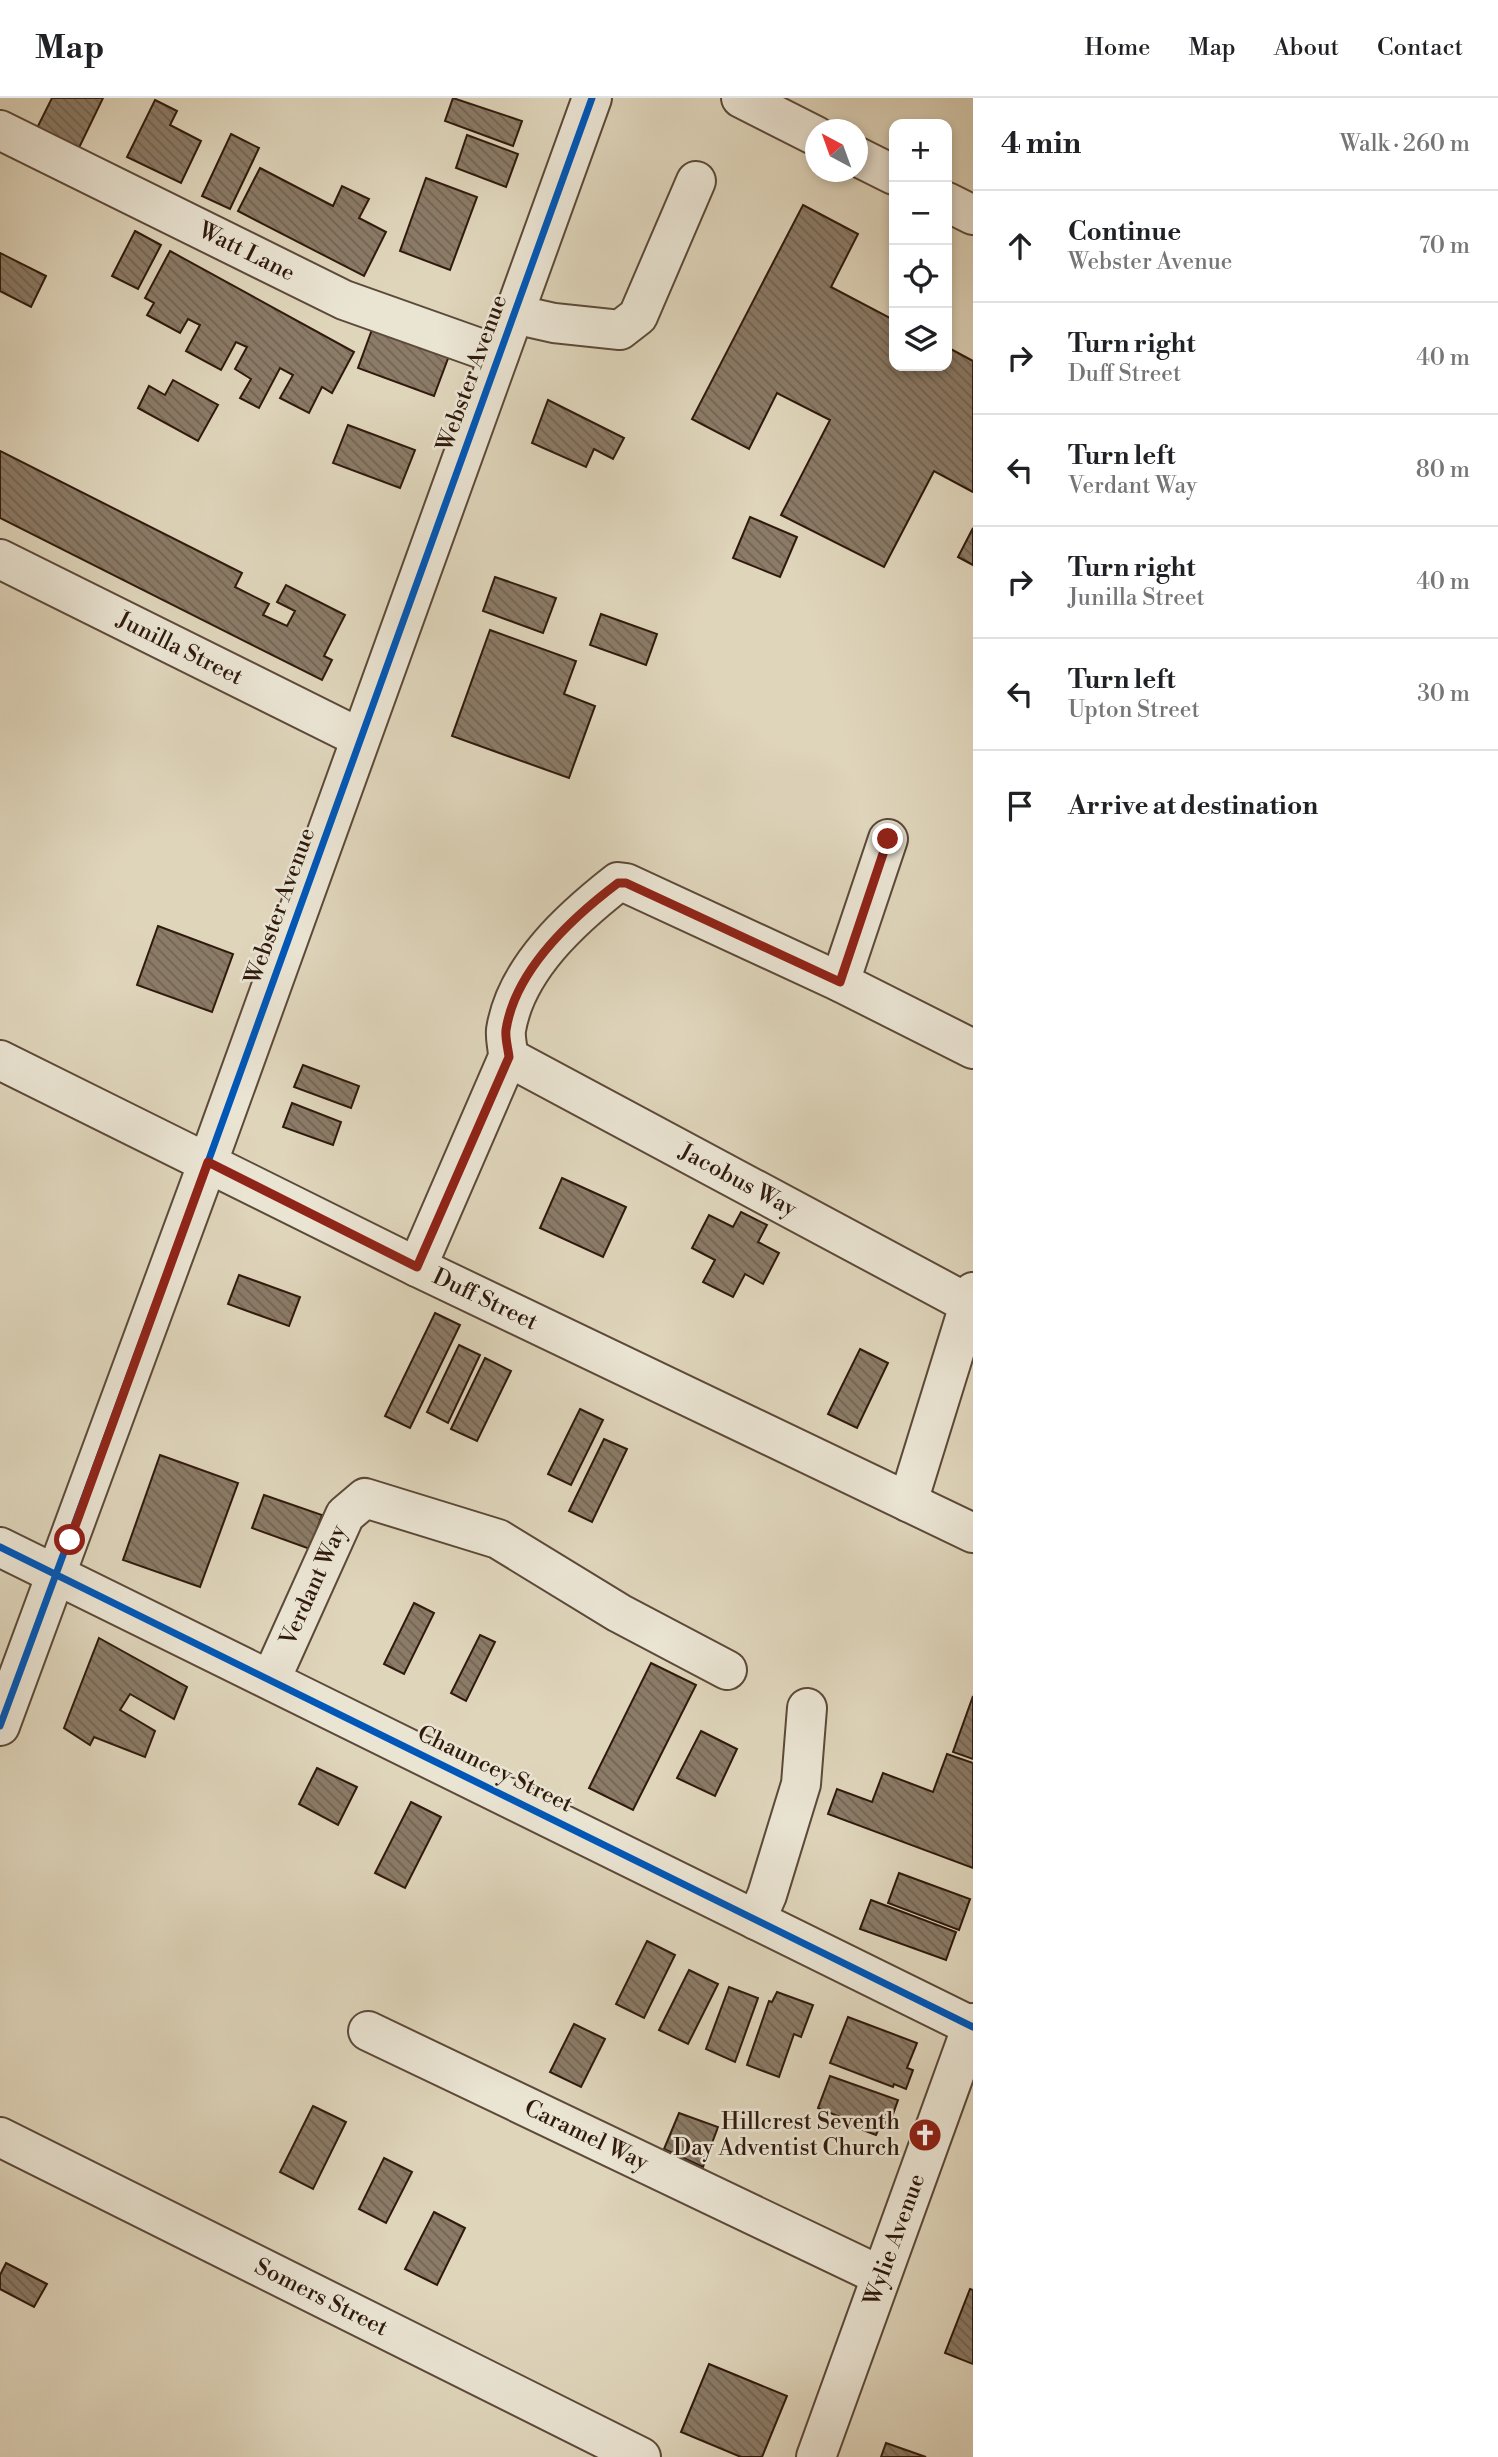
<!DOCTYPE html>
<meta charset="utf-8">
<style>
body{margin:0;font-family:"Libre Bodoni",serif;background:#f2f2f2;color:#202124}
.controls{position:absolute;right:21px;top:21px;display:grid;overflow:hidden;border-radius:14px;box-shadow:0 4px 10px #0003}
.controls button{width:63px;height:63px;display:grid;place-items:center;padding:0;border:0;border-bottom:2px solid #e0e0e0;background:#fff;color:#202124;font:35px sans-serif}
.compass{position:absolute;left:805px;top:21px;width:63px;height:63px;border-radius:50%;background:#fff;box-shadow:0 4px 10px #0003;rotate:319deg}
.stop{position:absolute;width:21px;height:21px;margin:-16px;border:5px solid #8f2418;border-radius:50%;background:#fff}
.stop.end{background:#8f2418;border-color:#fff;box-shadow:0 2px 7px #0008}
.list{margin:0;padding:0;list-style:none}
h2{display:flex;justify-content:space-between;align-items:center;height:91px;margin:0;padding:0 28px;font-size:30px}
h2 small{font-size:23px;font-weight:400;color:#757577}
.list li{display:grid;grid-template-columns:46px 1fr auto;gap:21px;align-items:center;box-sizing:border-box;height:112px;padding:0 28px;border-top:2px solid #e0e0e0}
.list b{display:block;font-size:26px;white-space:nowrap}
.list p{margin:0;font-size:23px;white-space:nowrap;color:#757577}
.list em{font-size:23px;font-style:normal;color:#757577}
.icon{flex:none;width:38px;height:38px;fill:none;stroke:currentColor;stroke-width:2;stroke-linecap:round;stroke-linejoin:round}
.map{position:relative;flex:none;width:973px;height:2359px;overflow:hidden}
header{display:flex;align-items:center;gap:42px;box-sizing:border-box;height:98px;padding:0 35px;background:#fff;border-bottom:2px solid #e0e0e0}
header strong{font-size:33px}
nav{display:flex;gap:38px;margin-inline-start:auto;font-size:24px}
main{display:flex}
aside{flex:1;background:#fff}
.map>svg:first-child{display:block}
.building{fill:url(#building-back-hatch);stroke:#301a0d;stroke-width:2}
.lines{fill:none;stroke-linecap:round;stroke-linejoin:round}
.minor-casing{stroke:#5c4938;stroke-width:42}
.minor{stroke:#eae4d3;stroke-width:38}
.cycleway-casing{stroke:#eae4d3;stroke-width:11}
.cycleway{stroke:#0057b8;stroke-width:7}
.route{stroke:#8f2418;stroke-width:9}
.labels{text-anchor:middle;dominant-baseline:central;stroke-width:5;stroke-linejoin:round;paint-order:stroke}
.street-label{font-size:23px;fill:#301a0d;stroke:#eae4d3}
.poi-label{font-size:23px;fill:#301a0d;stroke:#eae4d3;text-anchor:end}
</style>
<header>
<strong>Map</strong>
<nav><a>Home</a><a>Map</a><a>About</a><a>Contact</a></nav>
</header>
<main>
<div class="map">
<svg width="973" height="2359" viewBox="0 0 973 2359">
<defs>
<pattern id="building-back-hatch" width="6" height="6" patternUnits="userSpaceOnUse" patternTransform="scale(1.75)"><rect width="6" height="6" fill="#8b7b67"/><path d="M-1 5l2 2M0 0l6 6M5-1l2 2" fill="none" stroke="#726453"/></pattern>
</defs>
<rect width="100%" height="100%" fill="#dfd5bb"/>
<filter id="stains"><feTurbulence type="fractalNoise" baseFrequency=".00286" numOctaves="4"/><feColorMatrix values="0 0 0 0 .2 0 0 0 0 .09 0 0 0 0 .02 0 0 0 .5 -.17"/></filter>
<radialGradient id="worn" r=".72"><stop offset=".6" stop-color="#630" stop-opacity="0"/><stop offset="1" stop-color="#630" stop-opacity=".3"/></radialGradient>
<g class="building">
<path d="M52,0H103L76,56L34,36Z"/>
<path d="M453,0L522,23L513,48L445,23Z"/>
<path d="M155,2L177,13L170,27L201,43L181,85L127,59Z"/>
<path d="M231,36L259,50L230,111L202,98Z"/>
<path d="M467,37L518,56L506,89L456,70Z"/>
<path d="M260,70L333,108L342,88L369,101L359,120L386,134L364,178L238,113Z"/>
<path d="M426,80L477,99L450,172L400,153Z"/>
<path d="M803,107L858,136L831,189L894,222V268H947V249L973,263V394L934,373L884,469L781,417L830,322L777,295L749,351L692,321Z"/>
<path d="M135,133L161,147L138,191L112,178Z"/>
<path d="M170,153L354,254L332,295L322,289L309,315L280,300L293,277L280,270L259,310L240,300L251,281L235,271L247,249L236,244L221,272L186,253L200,227L188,221L180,235L147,217L154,205L145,200Z"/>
<path d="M0,155L46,178L31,209L0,193Z"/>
<path d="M374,226L450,255L434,298L358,270Z"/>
<path d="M173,282L218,307L198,343L138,310L149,288L165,297Z"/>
<path d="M548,302L624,340L613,361L594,351L586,369L532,345Z"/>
<path d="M348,327L415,352L400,390L333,365Z"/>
<path d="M0,353L242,475L235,489L269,506L263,517L287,528L295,513L277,504L286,487L345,517L324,558L332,562L322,582L0,420Z"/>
<path d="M750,419L797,439L780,479L733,460Z"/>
<path d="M973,430V467L958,459Z"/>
<path d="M495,479L556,500L543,535L483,513Z"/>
<path d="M601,516L657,536L646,567L590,547Z"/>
<path d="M490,532L576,563L564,596L595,608L569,680L452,638Z"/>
<path d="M158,828L233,856L212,914L137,887Z"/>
<path d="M303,967L359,988L351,1010L294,989Z"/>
<path d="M292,1005L341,1024L333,1047L283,1029Z"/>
<path d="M562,1080L626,1109L603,1159L540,1130Z"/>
<path d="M741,1114L767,1127L758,1144L779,1155L763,1186L745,1176L733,1199L703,1184L715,1162L692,1150L709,1117L733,1129Z"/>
<path d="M239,1177L300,1199L289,1228L228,1206Z"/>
<path d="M435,1215L460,1227L410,1330L385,1318Z"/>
<path d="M459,1247L480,1257L448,1325L427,1314Z"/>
<path d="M860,1251L888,1265L857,1330L828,1316Z"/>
<path d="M485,1260L511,1273L477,1343L451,1331Z"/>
<path d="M580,1311L603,1322L571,1387L548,1376Z"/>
<path d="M604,1341L627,1351L592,1424L569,1413Z"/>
<path d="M160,1357L238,1385L200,1489L123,1462Z"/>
<path d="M264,1397L322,1417L310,1451L252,1430Z"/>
<path d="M414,1505L434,1515L404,1576L384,1566Z"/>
<path d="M480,1537L495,1544L466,1603L451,1595Z"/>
<path d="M99,1540L187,1589L174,1621L130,1596L120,1612L155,1633L145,1659L94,1639L90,1647L64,1630Z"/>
<path d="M651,1565L696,1587L633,1712L589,1690Z"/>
<path d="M973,1598V1661L953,1654Z"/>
<path d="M701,1633L737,1651L715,1698L677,1680Z"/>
<path d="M947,1656L973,1665V1770L828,1716L837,1691L872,1704L883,1675L933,1694Z"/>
<path d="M317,1670L357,1689L338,1727L299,1706Z"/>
<path d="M411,1704L441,1719L405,1790L375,1775Z"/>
<path d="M899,1775L970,1801L959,1832L888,1805Z"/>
<path d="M871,1802L956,1834L946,1862L860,1831Z"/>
<path d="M647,1843L675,1857L644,1920L616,1906Z"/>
<path d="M689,1872L718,1886L688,1946L659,1932Z"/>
<path d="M729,1889L758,1900L735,1964L706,1951Z"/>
<path d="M777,1894L813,1907L801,1939L794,1936L779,1979L747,1967L769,1903L772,1904Z"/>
<path d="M848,1919L917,1945L907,1970L913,1972L906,1991L894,1986L893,1989L830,1965Z"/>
<path d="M574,1926L605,1941L581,1989L550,1974Z"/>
<path d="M830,1978L898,2002L888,2030L880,2028L876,2037L836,2022L838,2018L818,2010Z"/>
<path d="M313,2008L346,2024L313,2091L280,2074Z"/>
<path d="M679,2015L718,2029L703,2069L664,2051Z"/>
<path d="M384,2060L412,2074L386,2125L359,2111Z"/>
<path d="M434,2114L465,2130L437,2187L405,2171Z"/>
<path d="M6,2165L47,2186L34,2209L0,2191V2177Z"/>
<path d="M970,2191L973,2192V2266L945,2255Z"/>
<path d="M709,2266L787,2298L762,2359H741L681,2334Z"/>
<path d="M886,2345L926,2359H881Z"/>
</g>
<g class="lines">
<defs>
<g id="minor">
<path d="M741,0L816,38"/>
<path id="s1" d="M0,32L344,202L499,257"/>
<path d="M858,59L894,77"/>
<path d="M947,104L973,117"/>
<path d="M514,216L554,225L620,232L638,218L696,83"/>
<path id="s2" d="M0,461L360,640"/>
<path d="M840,884L888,741"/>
<path id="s3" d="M508,959L967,1205"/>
<path id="s4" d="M0,962L417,1169L973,1435"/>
<path d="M417,1169L508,959C508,950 505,940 506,932C516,870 572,820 618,784L626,785L840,884L973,951"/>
<path d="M908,1404L973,1194"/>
<path d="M0,1449L973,1929"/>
<path id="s5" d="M271,1581L345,1417L365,1400L498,1441L619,1515L727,1572"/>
<path d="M0,1628L208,1064L592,0"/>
<path d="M756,1822L767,1797L801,1686L807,1610"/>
<path id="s6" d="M368,1933L881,2178"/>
<path id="s7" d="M0,2039L641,2359"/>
<path id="s8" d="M816,2359L973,1925"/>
</g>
</defs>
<use href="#minor" class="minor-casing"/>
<use href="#minor" class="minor"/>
<defs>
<g id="cycleway">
<path d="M0,1449L973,1929"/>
<path d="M0,1628L208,1064L592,0"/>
</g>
</defs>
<use href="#cycleway" class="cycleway-casing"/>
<use href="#cycleway" class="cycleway"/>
</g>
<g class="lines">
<path class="route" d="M70,1442L208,1064L417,1169L509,959C508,950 505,940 506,932C515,872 573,819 618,785H626L840,884L888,741"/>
</g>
<defs>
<symbol id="church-disc" viewBox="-11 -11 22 22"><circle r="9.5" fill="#8f2418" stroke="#eae4d3"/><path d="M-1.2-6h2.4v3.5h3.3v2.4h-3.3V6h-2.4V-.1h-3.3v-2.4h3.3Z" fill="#fff"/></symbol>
</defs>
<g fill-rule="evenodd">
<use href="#church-disc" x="906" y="2018" width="38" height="38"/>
</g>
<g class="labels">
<g class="street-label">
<text stroke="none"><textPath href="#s1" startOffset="275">Watt Lane</textPath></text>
<text transform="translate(472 275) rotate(-70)">Webster Avenue</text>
<text stroke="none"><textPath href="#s2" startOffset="201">Junilla Street</textPath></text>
<text transform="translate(280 808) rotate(-70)">Webster Avenue</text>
<text stroke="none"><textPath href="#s3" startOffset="261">Jacobus Way</textPath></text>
<text stroke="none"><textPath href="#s4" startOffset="541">Duff Street</textPath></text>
<text stroke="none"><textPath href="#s5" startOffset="103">Verdant Way</textPath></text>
<text transform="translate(495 1671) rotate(26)">Chauncey Street</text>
<text stroke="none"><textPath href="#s6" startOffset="242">Caramel Way</textPath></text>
<text stroke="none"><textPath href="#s8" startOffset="231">Wylie Avenue</textPath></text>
<text stroke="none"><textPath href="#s7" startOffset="359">Somers Street</textPath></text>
</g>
<g class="poi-label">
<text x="900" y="2024">Hillcrest Seventh<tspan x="900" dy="26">Day Adventist Church</tspan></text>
</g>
</g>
<rect width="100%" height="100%" filter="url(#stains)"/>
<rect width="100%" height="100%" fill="url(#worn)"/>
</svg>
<div class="controls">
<button>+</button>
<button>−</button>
<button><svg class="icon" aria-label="locate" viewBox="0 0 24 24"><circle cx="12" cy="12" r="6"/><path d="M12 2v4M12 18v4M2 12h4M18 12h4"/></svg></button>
<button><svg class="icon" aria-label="layers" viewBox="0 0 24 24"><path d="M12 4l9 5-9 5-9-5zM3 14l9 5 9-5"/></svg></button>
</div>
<svg class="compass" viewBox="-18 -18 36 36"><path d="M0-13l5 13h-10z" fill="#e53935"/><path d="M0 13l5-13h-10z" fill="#757577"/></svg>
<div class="stop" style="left:70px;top:1442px"></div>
<div class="stop end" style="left:888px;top:741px"></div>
</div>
<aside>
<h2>4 min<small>Walk · 260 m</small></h2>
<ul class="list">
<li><svg class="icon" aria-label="ahead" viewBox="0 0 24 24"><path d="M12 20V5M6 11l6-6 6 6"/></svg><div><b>Continue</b><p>Webster Avenue</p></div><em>70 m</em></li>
<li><svg class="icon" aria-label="right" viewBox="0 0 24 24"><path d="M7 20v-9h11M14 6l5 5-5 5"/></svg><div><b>Turn right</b><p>Duff Street</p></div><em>40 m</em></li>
<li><svg class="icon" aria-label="left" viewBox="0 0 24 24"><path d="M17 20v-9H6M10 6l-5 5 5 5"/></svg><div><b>Turn left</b><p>Verdant Way</p></div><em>80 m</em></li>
<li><svg class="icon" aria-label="right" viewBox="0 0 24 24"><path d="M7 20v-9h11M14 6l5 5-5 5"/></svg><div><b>Turn right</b><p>Junilla Street</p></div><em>40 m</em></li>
<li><svg class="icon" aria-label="left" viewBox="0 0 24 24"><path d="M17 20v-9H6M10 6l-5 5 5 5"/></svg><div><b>Turn left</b><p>Upton Street</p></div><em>30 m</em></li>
<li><svg class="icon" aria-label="arrive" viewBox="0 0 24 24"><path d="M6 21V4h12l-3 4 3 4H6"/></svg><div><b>Arrive at destination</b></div></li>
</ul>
</aside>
</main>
